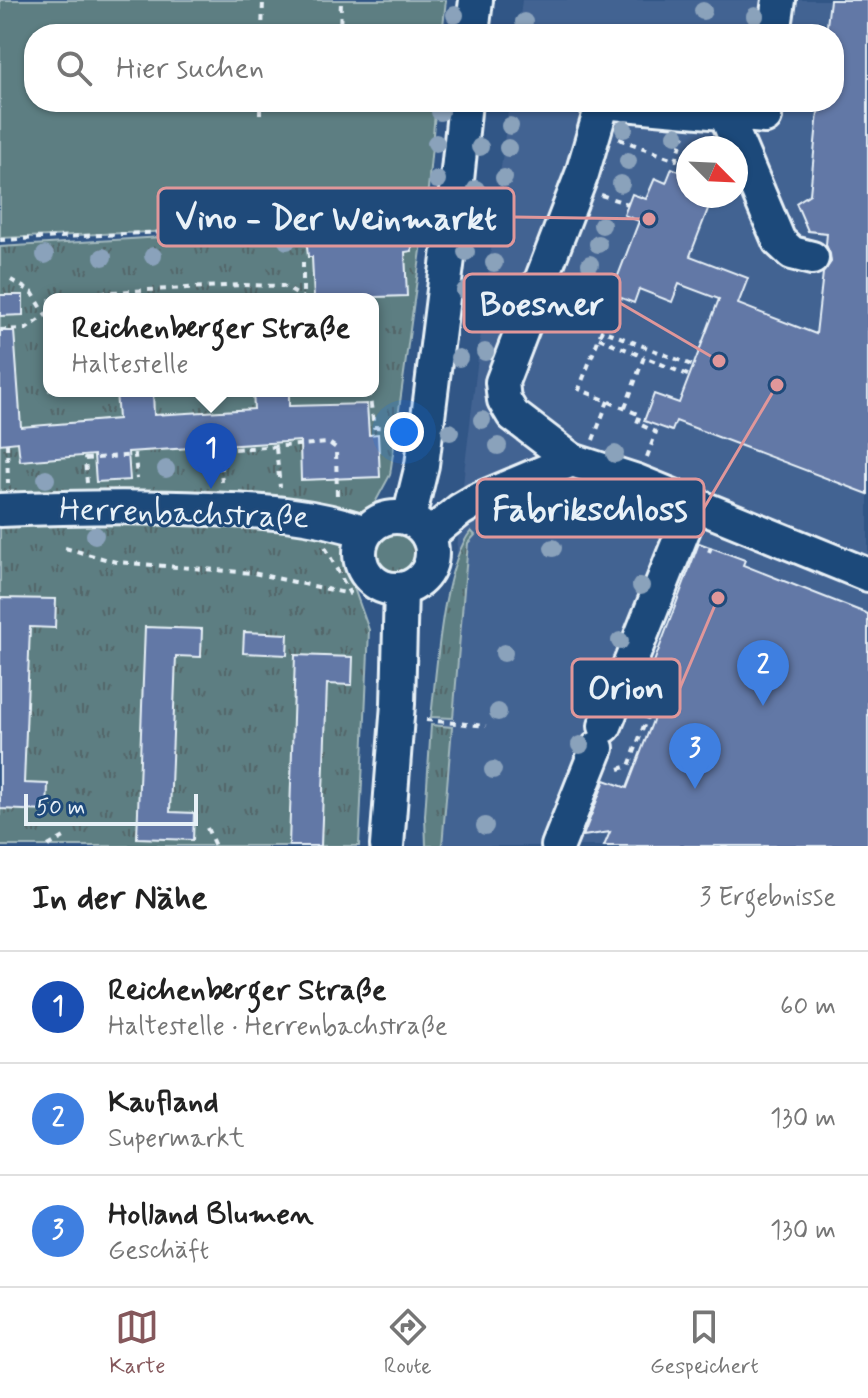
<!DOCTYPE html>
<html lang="de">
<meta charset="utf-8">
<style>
body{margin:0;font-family:Mynerve,sans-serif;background:#f2f2f2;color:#222}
.compass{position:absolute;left:676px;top:136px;width:72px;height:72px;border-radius:50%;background:#fff;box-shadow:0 2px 6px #0004;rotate:114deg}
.scale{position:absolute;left:24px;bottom:20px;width:174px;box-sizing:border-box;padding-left:8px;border:4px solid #e8f1f8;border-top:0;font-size:22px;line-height:28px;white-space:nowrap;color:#e8f1f8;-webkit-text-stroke:6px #1f4a7a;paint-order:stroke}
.you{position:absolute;left:404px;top:432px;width:28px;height:28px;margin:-20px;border:6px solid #fff;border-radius:50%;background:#1a73e8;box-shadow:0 0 0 12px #1a73e833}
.badge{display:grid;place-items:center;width:52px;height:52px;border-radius:50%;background:#85585c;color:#fff;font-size:26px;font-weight:700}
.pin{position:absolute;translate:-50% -66px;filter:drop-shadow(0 2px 4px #0008)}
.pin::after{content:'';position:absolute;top:42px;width:28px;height:24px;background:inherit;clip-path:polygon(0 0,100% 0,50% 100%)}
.popup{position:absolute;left:43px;top:293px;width:336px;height:104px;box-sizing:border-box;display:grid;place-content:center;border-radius:16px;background:#fff;filter:drop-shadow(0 2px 6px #0005);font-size:26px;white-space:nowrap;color:#767676}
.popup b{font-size:30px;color:#222}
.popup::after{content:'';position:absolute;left:50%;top:100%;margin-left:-16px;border:16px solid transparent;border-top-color:#fff}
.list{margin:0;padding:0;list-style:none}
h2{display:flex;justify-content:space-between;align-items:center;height:104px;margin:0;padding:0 32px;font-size:34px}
h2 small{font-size:26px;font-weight:400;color:#767676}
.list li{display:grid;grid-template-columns:52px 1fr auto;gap:24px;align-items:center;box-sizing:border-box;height:112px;padding:0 32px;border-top:2px solid #e0e0e0}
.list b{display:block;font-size:30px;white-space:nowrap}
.list p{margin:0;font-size:26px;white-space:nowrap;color:#767676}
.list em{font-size:26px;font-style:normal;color:#767676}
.icon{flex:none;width:44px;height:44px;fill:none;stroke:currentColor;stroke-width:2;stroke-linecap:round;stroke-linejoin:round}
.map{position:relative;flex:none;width:868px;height:846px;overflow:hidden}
.search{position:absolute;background:#fff;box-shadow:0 2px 6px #0004;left:24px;right:24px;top:24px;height:88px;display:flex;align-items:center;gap:20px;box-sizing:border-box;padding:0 28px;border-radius:32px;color:#767676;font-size:30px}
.sheet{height:440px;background:#fff}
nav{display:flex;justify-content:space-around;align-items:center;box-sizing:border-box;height:112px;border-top:2px solid #e0e0e0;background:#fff;font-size:22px;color:#767676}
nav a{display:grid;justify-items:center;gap:4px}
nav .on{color:#85585c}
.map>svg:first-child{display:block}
.built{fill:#436392;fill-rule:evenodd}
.grass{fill:url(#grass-tufts);stroke:#a2b8bd;stroke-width:2;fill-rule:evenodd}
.green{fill:#5d7e82;stroke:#a2b8bd;stroke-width:2}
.building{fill:#6278a6;stroke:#e8f1f8;stroke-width:2}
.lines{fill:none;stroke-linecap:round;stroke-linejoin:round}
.minor-casing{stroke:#e8f1f8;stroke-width:38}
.path{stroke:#e8f1f8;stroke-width:4;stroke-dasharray:6 6;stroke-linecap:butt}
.minor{stroke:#1f4a7a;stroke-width:32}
.tree{fill:#8aa2bb}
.labels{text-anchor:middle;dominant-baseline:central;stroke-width:6;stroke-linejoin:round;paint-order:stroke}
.street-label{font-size:32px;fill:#e8f1f8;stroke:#1f4a7a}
.leader{fill:none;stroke:#e0979a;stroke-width:3}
.callout-dot{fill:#e0979a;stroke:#1f4a7a;stroke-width:3}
.callout{fill:#1f4a7a;stroke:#e0979a;stroke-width:3}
.callout-label{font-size:34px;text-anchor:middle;font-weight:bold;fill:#e8f1f8}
</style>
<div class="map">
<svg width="868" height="846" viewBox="0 0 868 846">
<defs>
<pattern id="grass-tufts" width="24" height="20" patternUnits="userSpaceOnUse" patternTransform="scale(2)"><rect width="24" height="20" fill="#5d7e82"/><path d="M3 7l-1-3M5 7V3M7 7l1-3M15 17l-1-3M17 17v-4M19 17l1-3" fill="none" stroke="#536669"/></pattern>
</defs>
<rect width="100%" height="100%" fill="#315686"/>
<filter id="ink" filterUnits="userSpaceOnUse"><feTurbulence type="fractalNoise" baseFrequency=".0125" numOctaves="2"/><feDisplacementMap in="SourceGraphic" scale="16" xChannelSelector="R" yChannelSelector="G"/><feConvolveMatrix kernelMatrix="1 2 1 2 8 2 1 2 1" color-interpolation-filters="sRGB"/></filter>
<g filter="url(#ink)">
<path class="built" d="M522,0H868V846H440L439,741L465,465L509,102H834V34H518ZM688,148H736V196H688Z"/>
<g class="grass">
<path d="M425,221L390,475L344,560L369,630L359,846H0V247ZM49,299H373V391H49Z"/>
<circle cx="396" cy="553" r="26"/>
<path d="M471,531L475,535L468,543L453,718L431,717C437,669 442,568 471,531Z"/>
<path d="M431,725L452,727L442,846H426L425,816Z"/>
</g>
<path class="green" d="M0,0H446L442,34H34V102H436L425,221L0,238Z"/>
<g class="building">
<path d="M830,0H868V494L676,421L672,431L644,421L654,394L679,403L719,299L679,284L672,302L639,289L634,303L611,294L639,221L624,215L632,194L646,199L655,178L666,183L672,168L688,175V196H713L690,256L748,278L738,304L816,334L823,273L831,262L830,254L826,245L827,233L808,231L796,203L810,194L819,102H834V34H826Z"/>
<path d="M411,230L412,251L405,252L407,296L314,299L312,257H308L306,235Z"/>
<path d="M0,295H23V315L0,316Z"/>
<path d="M0,331H14L21,427L118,419L116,391H153L154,415L254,409L253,391H289V406L367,404L369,435L378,434L380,477L301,480L300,441L128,452L130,480L96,482L94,455L20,461L18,442L0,444Z"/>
<path d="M699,543L745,560L743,565L868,614V846H604L610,832L583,836L605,780L627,788L655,715L637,707Z"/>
<path d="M0,598L56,599L55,628L30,627L24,783L48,784L47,811L0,809Z"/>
<path d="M145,627L202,629L201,657L176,656L170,812L194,813L193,840L137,838Z"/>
<path d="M244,632L288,634L287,655L243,653Z"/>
<path d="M295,655L353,657L352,685L327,684L321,846H289Z"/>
</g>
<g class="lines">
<defs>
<g id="minor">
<path d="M472,34L476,0"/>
<path d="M774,34L779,0"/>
<path d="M602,102L765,117L766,102"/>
<path d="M725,113L779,241L792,253L812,258"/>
<path d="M572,460L513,415L504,400L502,382L582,174L603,102"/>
<path d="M0,510C70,507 139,506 209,509C263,511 315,514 366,532"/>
<circle cx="396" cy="553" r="36"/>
<path d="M409,518L422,465L454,210L465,102"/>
<path d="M428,536L460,510L477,500L572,460L637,481L868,575"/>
<path d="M605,726L693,506"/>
<path d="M387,846L398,704L401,589"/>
<path d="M558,846L597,748"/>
</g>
</defs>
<use href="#minor" class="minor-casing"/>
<g class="path">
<path d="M262,34L263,0"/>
<path d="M340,34L341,0"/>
<path d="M260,114V102"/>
<path d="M619,139L676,160L684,135"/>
<path d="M601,195L628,204"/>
<path d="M0,240L411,220"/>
<path d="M303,262V298"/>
<path d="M11,280L32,292L46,315"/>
<path d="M77,299L95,293L242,285L283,286L305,299"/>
<path d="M0,330L26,329L49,313"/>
<path d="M599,338L644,357"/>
<path d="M369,391L374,427L399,428"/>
<path d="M625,408L644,357L690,376"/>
<path d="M593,440L608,401"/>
<path d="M7,443L8,483"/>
<path d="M276,448L280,487"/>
<path d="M647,457L656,432L637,423L640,415L579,389L602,330L694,366"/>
<path d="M222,482L219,450L329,443L336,448L337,497"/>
<path d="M87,483L85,459L135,455L137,479"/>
<path d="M325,547L350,594"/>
<path d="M65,548L116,562L253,573L350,594"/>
<path d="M709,552L713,542"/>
<path d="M426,720L486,726"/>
<path d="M619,769L629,766L649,712"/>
<path d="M207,828L215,846"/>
<path d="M48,846L68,835"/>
</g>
<use href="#minor" class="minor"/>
</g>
<g class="tree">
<circle cx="703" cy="11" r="9"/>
<circle cx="455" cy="15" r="9"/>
<circle cx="755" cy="16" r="9"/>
<circle cx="524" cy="22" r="9"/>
<circle cx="440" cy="112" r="9"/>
<circle cx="510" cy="126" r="9"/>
<circle cx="624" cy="129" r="9"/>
<circle cx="676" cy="135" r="9"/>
<circle cx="436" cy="143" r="9"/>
<circle cx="480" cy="147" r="9"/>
<circle cx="508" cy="148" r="9"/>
<circle cx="628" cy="161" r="9"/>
<circle cx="504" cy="178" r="9"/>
<circle cx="437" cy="180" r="9"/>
<circle cx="621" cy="184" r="9"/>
<circle cx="476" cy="189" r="9"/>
<circle cx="437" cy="207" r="9"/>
<circle cx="502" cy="208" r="9"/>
<circle cx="602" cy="225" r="9"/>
<circle cx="498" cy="236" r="9"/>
<circle cx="431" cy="239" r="9"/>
<circle cx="287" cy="241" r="9"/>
<circle cx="598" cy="244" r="9"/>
<circle cx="466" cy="252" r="9"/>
<circle cx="45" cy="255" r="9"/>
<circle cx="153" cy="256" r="9"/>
<circle cx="103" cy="257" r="9"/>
<circle cx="494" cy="263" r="9"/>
<circle cx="590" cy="264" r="9"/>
<circle cx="583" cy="287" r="9"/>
<circle cx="465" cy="291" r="9"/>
<circle cx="488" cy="298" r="9"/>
<circle cx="489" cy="324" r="9"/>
<circle cx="485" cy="352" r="9"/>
<circle cx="459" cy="358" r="9"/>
<circle cx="482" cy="420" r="9"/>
<circle cx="450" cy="432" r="9"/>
<circle cx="498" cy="446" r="9"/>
<circle cx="615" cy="454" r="9"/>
<circle cx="166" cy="469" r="9"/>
<circle cx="46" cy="479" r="9"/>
<circle cx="604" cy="489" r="9"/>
<circle cx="561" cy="495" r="9"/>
<circle cx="516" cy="506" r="9"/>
<circle cx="655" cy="508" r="9"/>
<circle cx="95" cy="535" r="9"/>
<circle cx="553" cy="548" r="9"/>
<circle cx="641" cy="586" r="9"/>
<circle cx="620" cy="641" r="9"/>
<circle cx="504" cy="653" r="9"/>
<circle cx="599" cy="694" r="9"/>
<circle cx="498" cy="712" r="9"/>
<circle cx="580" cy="745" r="9"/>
<circle cx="493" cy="770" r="9"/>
<circle cx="485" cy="826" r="9"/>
</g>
</g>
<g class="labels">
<g class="street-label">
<text transform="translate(184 514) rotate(2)">Herrenbachstraße</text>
</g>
</g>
<path class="leader" d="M649 219L514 217M719 361L620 303M777 385L704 508M718 598L680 688"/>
<g class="callout-dot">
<circle cx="649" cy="219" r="8"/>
<circle cx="719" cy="361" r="8"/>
<circle cx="777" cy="385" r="8"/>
<circle cx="718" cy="598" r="8"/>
</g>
<g class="callout">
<rect x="158" y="188" width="356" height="58" rx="8"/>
<rect x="464" y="274" width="156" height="58" rx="8"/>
<rect x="477" y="479" width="227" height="58" rx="8"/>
<rect x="572" y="659" width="108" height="58" rx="8"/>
</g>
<g class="callout-label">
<text x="336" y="229">Vino - Der Weinmarkt</text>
<text x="542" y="315">Boesner</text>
<text x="590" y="520">Fabrikschloss</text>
<text x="626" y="699">Orion</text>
</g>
</svg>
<svg class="compass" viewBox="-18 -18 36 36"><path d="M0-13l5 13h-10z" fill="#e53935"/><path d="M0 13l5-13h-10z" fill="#767676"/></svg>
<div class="scale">50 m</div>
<div class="you"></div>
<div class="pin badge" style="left:211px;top:489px;background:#1a4fb4">1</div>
<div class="popup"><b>Reichenberger Straße</b>Haltestelle</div>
<div class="pin badge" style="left:763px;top:706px;background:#3f7fe0">2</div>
<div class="pin badge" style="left:695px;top:789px;background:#3f7fe0">3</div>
<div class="search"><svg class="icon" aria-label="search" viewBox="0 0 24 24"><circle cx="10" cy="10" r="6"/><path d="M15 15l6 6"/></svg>Hier suchen</div>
</div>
<section class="sheet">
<h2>In der Nähe<small>3 Ergebnisse</small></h2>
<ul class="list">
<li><span class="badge" style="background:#1a4fb4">1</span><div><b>Reichenberger Straße</b><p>Haltestelle · Herrenbachstraße</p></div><em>60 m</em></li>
<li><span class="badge" style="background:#3f7fe0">2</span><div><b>Kaufland</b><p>Supermarkt</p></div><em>130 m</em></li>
<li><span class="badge" style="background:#3f7fe0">3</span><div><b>Holland Blumen</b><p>Geschäft</p></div><em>130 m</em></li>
</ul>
</section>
<nav>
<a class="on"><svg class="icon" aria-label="map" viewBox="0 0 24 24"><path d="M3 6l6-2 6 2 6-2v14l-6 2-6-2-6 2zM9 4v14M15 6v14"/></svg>Karte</a>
<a><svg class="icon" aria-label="directions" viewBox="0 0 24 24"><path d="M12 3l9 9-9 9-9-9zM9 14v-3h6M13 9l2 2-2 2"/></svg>Route</a>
<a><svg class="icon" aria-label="saved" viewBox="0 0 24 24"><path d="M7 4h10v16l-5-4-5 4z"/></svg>Gespeichert</a>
</nav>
